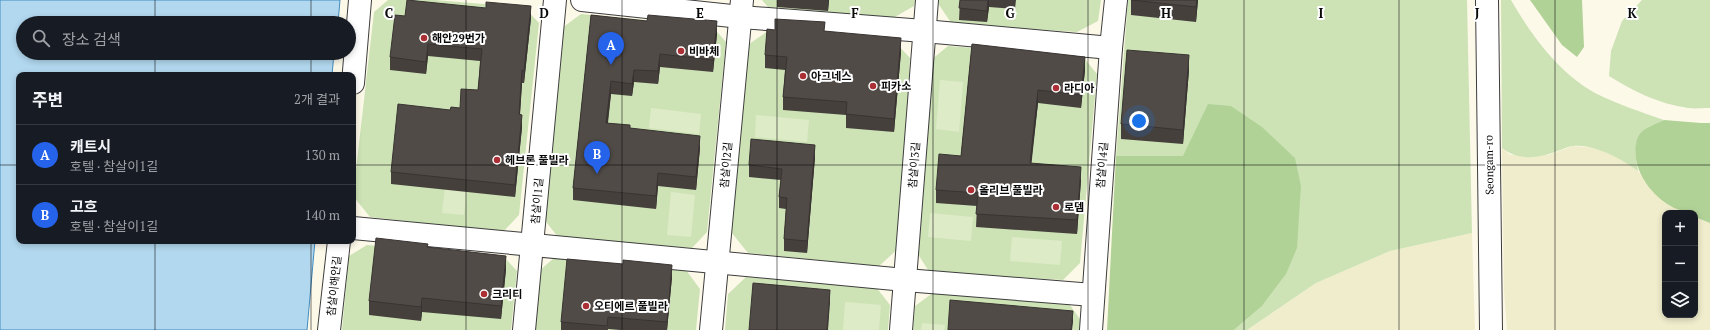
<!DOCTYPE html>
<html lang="ko">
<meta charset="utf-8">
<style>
body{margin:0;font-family:"PT Serif","Noto Sans KR",serif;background:#20242c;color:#f1f3f6}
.controls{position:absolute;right:12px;bottom:12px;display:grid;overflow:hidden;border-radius:8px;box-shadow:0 2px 6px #0003}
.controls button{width:36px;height:36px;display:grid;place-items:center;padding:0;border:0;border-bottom:1px solid #363941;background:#171b24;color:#f1f3f6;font:20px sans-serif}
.you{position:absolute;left:1139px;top:121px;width:14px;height:14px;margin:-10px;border:3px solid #fff;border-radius:50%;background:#1a73e8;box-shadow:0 0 0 6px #1a73e833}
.badge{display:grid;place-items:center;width:26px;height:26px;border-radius:50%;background:#2563eb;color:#fff;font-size:13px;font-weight:700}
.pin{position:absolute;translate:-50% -33px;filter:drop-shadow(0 1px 2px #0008)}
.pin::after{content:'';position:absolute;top:21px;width:14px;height:12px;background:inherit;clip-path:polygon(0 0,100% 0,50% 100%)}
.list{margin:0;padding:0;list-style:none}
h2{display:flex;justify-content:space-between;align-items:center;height:52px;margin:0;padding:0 16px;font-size:17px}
h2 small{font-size:13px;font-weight:400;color:#9ea1a6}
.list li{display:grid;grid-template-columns:26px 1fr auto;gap:12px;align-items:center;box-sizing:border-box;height:60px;padding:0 16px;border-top:1px solid #363941}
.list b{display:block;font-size:15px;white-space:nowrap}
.list p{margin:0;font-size:13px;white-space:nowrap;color:#9ea1a6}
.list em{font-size:13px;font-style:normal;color:#9ea1a6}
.icon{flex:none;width:22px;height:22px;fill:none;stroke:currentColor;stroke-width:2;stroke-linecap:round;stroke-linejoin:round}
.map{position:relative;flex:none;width:1710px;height:330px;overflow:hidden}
.search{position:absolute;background:#171b24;box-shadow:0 2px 6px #0003;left:16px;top:16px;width:340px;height:44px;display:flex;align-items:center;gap:10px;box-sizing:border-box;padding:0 14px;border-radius:22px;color:#9ea1a6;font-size:15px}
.panel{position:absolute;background:#171b24;box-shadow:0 2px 6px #0003;left:16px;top:72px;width:340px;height:172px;border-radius:8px}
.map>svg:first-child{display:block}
.farmland{fill:#f0edcc}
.green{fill:#cde3b6}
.forest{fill:#b1d297}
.pitch{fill:#deebc7}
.water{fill:#b2d8ef;stroke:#418cbf}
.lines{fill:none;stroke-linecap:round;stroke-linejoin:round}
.minor-casing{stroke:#3d3d3d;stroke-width:24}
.minor{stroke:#fff;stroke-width:22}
.wall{fill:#46403d}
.shaded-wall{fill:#393432}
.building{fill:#514b47;stroke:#393432}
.grid{fill:none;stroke:#0a0a0a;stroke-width:1;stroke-opacity:0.55}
.poi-dot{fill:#ab3035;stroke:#fff;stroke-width:1.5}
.labels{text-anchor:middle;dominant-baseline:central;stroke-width:4;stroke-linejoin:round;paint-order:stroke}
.poi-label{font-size:11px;font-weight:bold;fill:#0a0a0a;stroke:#fff;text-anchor:start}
.street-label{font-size:11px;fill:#0a0a0a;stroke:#fff}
.grid-label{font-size:13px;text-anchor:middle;font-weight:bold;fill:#0a0a0a;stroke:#fff;stroke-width:4;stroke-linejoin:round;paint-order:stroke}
</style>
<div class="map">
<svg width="1710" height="330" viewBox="0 0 1710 330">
<rect width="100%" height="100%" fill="#fdf9e9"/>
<g class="farmland">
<path d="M1573,146L1597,148L1625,161L1638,171L1653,192L1672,207L1686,213H1665V315H1695V217L1710,223V330H1507L1504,292L1502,148L1510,155H1548Z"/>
<path d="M1472,233L1475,330H1247L1316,283L1390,251Z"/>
</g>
<g class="green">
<path d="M388,0H434L524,7L539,23L519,215L503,232L370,217L353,196L374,12Z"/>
<path d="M762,0H915L914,6L893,18L768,7Z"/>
<path d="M939,0H1101L1098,21L1077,32L952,24L939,5Z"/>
<path d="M1128,0H1467L1472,233L1390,251L1316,283L1247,330H1234L1261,307L1183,156H1116Z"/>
<path d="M1501,0H1511C1531,35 1559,73 1595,93C1617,104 1641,112 1664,120L1649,127L1635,152L1638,171C1622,159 1593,143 1573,146C1565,147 1557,152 1549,154C1533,159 1515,159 1502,148Z"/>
<path d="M1642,0H1710V108C1703,108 1695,109 1688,108C1659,104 1633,91 1609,76L1611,51L1622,21Z"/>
<path d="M581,14L712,26L726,42L707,232L692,248L558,237L543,218L562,28Z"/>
<path d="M768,31L894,41L910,58L899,248L879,266L748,253L731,232L749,44Z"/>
<path d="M948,46L1016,51L1084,58L1097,74L1080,263L1063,280L994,276L928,270L916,251L931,60Z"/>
<path d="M367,245L504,257L517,271L511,330H342L349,256Z"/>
<path d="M554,258L686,270L700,289L696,330H534L539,271Z"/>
<path d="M746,277L876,287L890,305L888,330H725L728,294Z"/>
<path d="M934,292L1070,305L1082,322V330H913L915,306Z"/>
</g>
<g class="forest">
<path d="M1530,0H1582L1584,47L1577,57L1562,45Z"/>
<path d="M1208,104L1231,106L1262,127L1295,158L1301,186L1297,248L1286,274L1261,307L1234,330H1107L1116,156H1183Z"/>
<path d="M1664,120L1701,123H1710V223L1695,217V213C1662,213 1625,170 1638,137C1642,128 1656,124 1664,120Z"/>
</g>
<g class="pitch">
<path d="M940,80L963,82L959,132L936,129Z"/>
<path d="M651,108L701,114L699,134L649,128Z"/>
<path d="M756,115L809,120L807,142L755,137Z"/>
<path d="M448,160L470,163L464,215L442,213Z"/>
<path d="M671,192L695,195L691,237L667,235Z"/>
<path d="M930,213L973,217L971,241L928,237Z"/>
<path d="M1012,237L1062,241L1060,265L1010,261Z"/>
<path d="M845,302L881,305L879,330H843Z"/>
<path d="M922,323L945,325L944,330H921Z"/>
</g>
<path class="water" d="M0,0H340L338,23H23V53H334L332,75H19V241H315L307,330H0Z"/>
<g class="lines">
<defs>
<g id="minor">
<path d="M582,0L741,17L924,31L1111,48"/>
<path d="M1487,0L1491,330"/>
<path d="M353,83L360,0"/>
<path d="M353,228L905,280L1093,295"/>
<path d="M329,330L339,241"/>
<path d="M524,330L555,0"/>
<path d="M711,330L742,0"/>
<path d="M901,330L927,0"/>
<path d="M1091,330L1111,48L1116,0"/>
</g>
</defs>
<use href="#minor" class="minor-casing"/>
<use href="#minor" class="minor"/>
</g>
<g class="wall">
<path d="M777,0H829L828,11L777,7Z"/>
<path d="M960,0H1016L1015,9L989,7L987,22L959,20Z"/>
<path d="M1131,0H1198L1196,22L1131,15Z"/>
<path d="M486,8L531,18L524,83H522L520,115L522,127L515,197L391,184V172L450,110L460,108L478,90L480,61L428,56L426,74L390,70V57L405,16Z"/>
<path d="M591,15L717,34L713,72L660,67L658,84L634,82L632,96L611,94L608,123L630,128L700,148L696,190L658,186L656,209L573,200V188Z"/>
<path d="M775,30L825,31L901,52L894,132L846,128V115L783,110V97L785,70L765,68V55Z"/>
<path d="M972,44L1085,70L1081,108L1038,103L1031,163L1081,180L1077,234L976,227L977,206L936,203V190L961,156Z"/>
<path d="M1189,70L1183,144L1121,139V124Z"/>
<path d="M815,157L807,253L784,251V239L786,209L779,208V197L781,180L749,177V165Z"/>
<path d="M428,247L506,269L501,319L422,312L421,321L369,315V301Z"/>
<path d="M672,277L667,330H620L608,329V330H561V322Z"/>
</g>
<g class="shaded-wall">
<path d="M828,0H829L828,11Z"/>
<path d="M988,0H989V7L987,22V11Z"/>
<path d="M1197,0H1198L1196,22V7Z"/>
<path d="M531,6V18L524,83V71Z"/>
<path d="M717,21V34L713,72V60Z"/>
<path d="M901,38V52L894,132V119Z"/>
<path d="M428,44V56L426,74V62Z"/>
<path d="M660,54V67L658,84V71Z"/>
<path d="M1189,55V70L1183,144V130Z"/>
<path d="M1085,57V70L1081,108V95Z"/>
<path d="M522,70V83L519,127V114Z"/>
<path d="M634,70V82L632,96V84Z"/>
<path d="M611,81V94L606,135V123Z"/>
<path d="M1038,90V103L1030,177V163Z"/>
<path d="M522,115V127L515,197V185Z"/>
<path d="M700,136V148L696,190V177Z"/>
<path d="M815,145V157L807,253V241Z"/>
<path d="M1081,167V180L1077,234V220Z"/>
<path d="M658,173V186L656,209V196Z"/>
<path d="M506,256V269L501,319V306Z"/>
<path d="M672,265V277L667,330V322Z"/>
<path d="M830,290V302L828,330H827Z"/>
<path d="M422,298V312L421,321V307Z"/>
<path d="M1073,311V322L1072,330H1071Z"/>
</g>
<g class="building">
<path d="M407,0L486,8V2L531,6L524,71L522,70L519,114L522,115L515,185L391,172L398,104L450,110L451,107L460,108L461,89L478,90L482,49L428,44L426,62L390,57L395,15L405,16Z"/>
<path d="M960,0H988L987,11L959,8Z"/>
<path d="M1131,0H1197L1196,7Z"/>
<path d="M591,15L647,21L648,15L717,21L713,60L660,54L658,71L634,70L632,84L611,81L606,123L630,125V128L700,136L696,177L658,173L656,196L573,188Z"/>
<path d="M775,19L825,22L824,31L901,38L894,119L846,114L847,102L783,97L787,57L765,55L767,29L775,30Z"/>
<path d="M972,44L1085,57L1081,95L1038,90L1030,163L1081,167L1077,220L976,214L978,193L936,190L939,154L961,156Z"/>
<path d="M1127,50L1189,55L1183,130L1121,124Z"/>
<path d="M751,139L815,145L807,241L784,239L787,198L779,197L782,169L749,165Z"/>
<path d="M376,238L428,244L427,247L506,256L501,306L422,298L421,307L369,301Z"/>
<path d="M567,259L623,264V260L672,265L667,322L608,317L607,326L561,322Z"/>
<path d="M753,283L830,290L827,330H749Z"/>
<path d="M950,300L1073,311L1071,330H948Z"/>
</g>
<path class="grid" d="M155,0V23M311,0V23M466,0V330M622,0V330M777,0V330M933,0V330M1088,0V330M1244,0V330M1399,0V330M1555,0V330M155,53V75M311,53V75M0,165H19M353,165H1710M155,241V330M311,241V330"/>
<g class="poi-dot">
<circle cx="424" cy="38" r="4"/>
<circle cx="681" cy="51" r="4"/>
<circle cx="803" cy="76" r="4"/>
<circle cx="873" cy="86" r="4"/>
<circle cx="1056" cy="88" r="4"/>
<circle cx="497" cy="160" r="4"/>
<circle cx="971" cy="190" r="4"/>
<circle cx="1056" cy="207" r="4"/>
<circle cx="484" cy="294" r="4"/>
<circle cx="586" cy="306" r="4"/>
</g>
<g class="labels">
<g class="poi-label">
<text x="432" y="38">해안29번가</text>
<text x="689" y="51">비바체</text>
<text x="811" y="76">아그네스</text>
<text x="881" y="86">피카소</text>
<text x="1064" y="88">라디아</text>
<text x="505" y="160">헤브론 풀빌라</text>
<text x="979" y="190">올리브 풀빌라</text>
<text x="1064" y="207">로뎀</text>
<text x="492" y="294">크리티</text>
<text x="594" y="306">오티에르 풀빌라</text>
</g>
<g class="street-label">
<text transform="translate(726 165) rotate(-85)">참살이2길</text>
<text transform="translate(914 165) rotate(-86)">참살이3길</text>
<text transform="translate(1102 165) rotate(-86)">참살이4길</text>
<text transform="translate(1489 165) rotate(-91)">Seongam-ro</text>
<text transform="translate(537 201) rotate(-85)">참살이1길</text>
<text transform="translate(334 286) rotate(-84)">참살이해안길</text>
</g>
</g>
<g class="grid-label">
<text x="389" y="18">C</text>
<text x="544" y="18">D</text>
<text x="700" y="18">E</text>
<text x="855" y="18">F</text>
<text x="1010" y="18">G</text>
<text x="1166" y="18">H</text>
<text x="1321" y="18">I</text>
<text x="1477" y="18">J</text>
<text x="1632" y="18">K</text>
</g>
</svg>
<div class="controls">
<button>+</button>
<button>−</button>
<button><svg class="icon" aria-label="layers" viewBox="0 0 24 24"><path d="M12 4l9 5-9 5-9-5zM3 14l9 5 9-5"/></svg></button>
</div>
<div class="you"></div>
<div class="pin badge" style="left:611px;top:65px">A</div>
<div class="pin badge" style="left:597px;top:174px">B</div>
<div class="search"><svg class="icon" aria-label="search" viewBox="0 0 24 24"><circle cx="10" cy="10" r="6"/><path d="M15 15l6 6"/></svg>장소 검색</div>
<section class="panel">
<h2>주변<small>2개 결과</small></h2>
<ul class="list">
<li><span class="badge">A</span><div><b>캐트시</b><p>호텔 · 참살이1길</p></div><em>130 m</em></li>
<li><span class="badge">B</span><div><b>고흐</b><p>호텔 · 참살이1길</p></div><em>140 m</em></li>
</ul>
</section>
</div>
